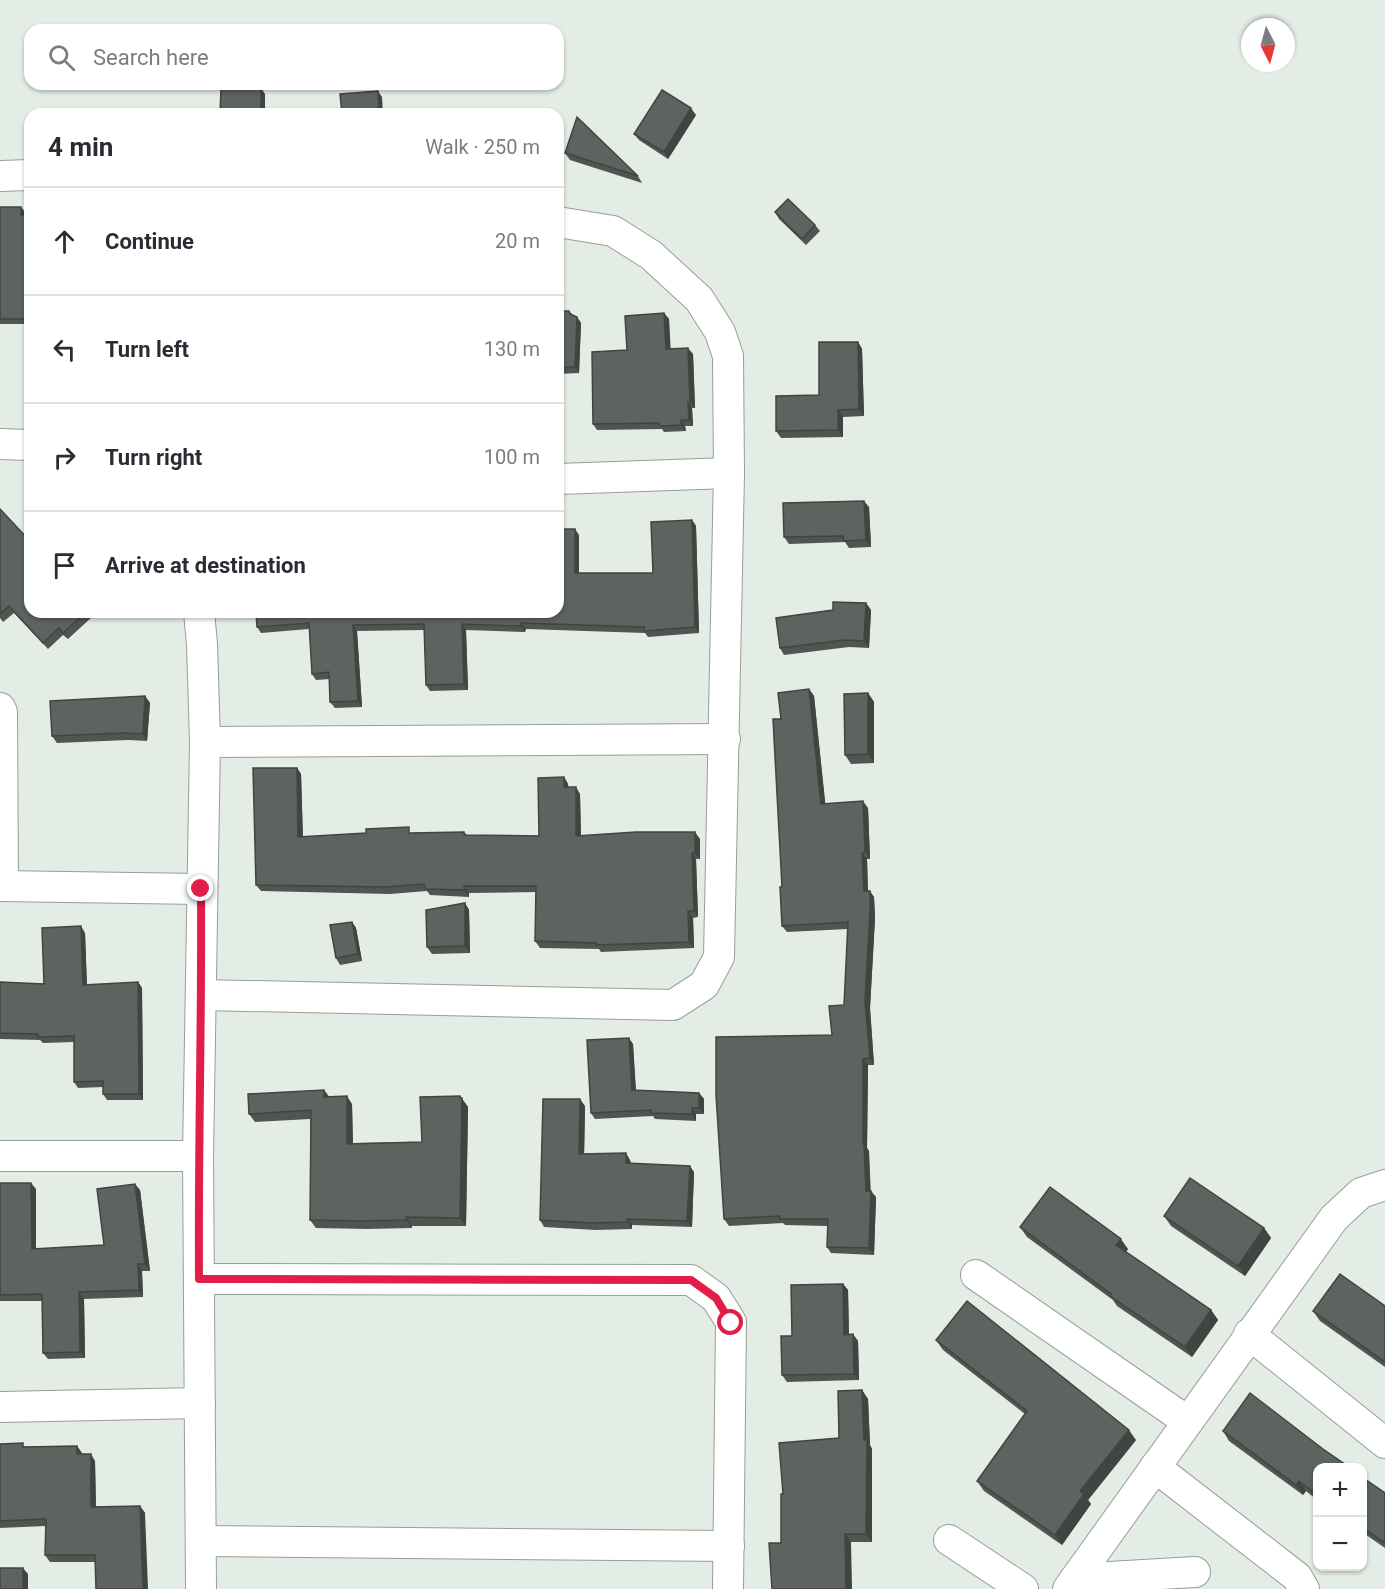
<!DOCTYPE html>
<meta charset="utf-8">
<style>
body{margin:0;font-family:Roboto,sans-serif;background:#f7f7f7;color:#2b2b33}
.controls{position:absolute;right:18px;bottom:18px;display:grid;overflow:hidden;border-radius:12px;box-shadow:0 2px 4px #0004}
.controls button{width:54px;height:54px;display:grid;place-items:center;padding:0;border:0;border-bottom:2px solid #e1e1e2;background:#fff;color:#2b2b33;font:30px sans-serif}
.compass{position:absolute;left:1241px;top:18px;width:54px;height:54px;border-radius:50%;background:#fff;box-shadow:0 2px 4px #0004;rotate:174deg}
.stop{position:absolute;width:18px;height:18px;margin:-14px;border:4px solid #e11d48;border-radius:50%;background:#fff}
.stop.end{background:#e11d48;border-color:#fff;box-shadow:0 2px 6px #0008}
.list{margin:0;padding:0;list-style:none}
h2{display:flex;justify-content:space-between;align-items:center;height:78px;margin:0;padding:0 24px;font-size:26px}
h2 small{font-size:20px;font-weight:400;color:#7c7c81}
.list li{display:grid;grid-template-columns:39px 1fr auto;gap:18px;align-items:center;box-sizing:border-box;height:108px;padding:0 24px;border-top:2px solid #e1e1e2}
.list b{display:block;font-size:22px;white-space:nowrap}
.list em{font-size:20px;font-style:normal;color:#7c7c81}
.icon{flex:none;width:33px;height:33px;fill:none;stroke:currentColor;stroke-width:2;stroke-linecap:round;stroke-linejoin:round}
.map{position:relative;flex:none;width:1385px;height:1589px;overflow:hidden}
.search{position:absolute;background:#fff;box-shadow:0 2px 4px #0004;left:24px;top:24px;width:540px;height:66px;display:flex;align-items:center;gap:15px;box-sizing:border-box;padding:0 21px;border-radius:18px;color:#7c7c81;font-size:22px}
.panel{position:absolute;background:#fff;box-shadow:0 2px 4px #0004;left:24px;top:108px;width:540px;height:510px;border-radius:18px}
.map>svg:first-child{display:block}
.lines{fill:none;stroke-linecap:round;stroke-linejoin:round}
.minor-casing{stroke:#979e98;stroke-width:32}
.minor{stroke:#fff;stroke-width:30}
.wall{fill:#505551}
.shaded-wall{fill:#414542}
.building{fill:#5d635e;stroke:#414542;stroke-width:1.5}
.route{stroke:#e11d48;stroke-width:8}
</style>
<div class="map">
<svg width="1385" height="1589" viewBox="0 0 1385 1589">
<rect width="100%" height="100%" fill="#e4ece6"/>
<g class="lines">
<defs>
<g id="minor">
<path d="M0,176L30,175"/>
<path d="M0,444L30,445"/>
<path d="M558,479L729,473"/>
<path d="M199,612L202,644L205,742L198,1156L201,1589"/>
<path d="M0,708L2,712L3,886"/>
<path d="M205,742L725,739"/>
<path d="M0,886L201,889"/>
<path d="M202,995L673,1005L704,985L719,957L729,473L728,356L720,332L699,299L651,255L613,231L558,222"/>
<path d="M0,1156H198"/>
<path d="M976,1275L1187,1421"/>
<path d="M199,1279L691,1280L716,1298L731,1322L728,1589"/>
<path d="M1249,1334L1385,1443"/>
<path d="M0,1407L200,1403"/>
<path d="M1155,1467L1297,1577L1304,1589"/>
<path d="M949,1540L1023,1589"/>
<path d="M202,1541L729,1546"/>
<path d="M1075,1579L1195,1572"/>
<path d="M1068,1589L1334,1218L1361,1193L1385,1185"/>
</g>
</defs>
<use href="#minor" class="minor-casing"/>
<use href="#minor" class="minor"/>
</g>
<g class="wall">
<path d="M696,115L668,159L639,140L634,134Z"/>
<path d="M565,153L638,176L642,183L570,160Z"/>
<path d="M0,207H21L29,220L30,324H0Z"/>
<path d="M775,212L815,225L820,231L806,245L779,219Z"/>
<path d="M558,311H569L573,315L577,317L581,323L579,373L558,374Z"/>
<path d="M664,313L669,319L670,349L693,354L695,408H692L693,426H685L686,431L664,432L662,429L597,430L593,424L627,350Z"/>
<path d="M858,342L862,349L864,416L843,417V437L781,438L776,431L819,395Z"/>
<path d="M869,507L871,547L849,548L845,542L789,544L784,537Z"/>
<path d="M0,509L30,612H88L92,617L68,639L63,635L48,649L14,613L3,622L0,618Z"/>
<path d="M692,520L696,526L699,633L648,637L645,633L526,629L525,632L466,630L468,690L430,691L426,685L424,630L357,631L362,707L335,708L330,702V679L316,680L312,674L309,629L261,633L257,627L256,612H558L579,535V573H653Z"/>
<path d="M866,603L871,610L869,648L849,647L784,655L780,648L833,610Z"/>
<path d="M809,689L814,696L825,803L868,808L870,859H867L868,891L874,897L875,918L870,1008L874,1065H868L867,1148L869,1151L870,1191L876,1197L874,1255L831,1253L827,1247V1226L785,1225L783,1223L729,1226L724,1219L832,1035L844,1005L848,929L787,932L782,926L781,719Z"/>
<path d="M868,693L874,702V763L851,764L845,755Z"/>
<path d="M145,696L150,703L147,741L128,740L57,743L52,736Z"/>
<path d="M297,768L301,774L303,837L464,832L467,835L539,836L564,777L568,784V787L580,794L581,836L700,839V859H696L698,917L693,918L694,948L601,952L599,949L540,948L535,941L536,892L469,893V897L430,895L427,891L390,894L261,891L256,885Z"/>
<path d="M465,903L469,910L470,953L432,954L427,947Z"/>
<path d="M352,922L356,928L362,961L340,965L336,958Z"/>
<path d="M85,933L87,985L138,982L142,988L143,1100H107L103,1094V1087L78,1088L74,1082V1042L43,1043L40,1040L0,1039V982L44,984Z"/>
<path d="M633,1044L636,1090L699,1093L704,1099V1114H696V1121L655,1119L653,1116L595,1119L591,1113Z"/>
<path d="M324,1090L329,1097L352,1104L353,1143L422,1142L460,1096L468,1107L466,1226H412V1228L367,1229L316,1228L310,1220V1119L255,1122L249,1114Z"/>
<path d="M585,1106L584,1154L630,1160L631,1163L694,1172L692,1227L632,1225V1229L596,1230L544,1227L540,1220Z"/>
<path d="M0,1183L36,1189V1249L104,1245L140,1190L150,1271H142L143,1297L84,1299L85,1358L48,1359L43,1353V1301H0Z"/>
<path d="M1164,1216L1264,1228L1271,1238L1245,1276L1171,1226Z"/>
<path d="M1020,1227L1128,1249L1126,1252L1211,1310L1218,1320L1192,1357L1117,1306L1113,1300L1027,1237Z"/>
<path d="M843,1284L848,1290L849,1334L858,1341L859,1380L787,1382L782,1375L792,1336Z"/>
<path d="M1385,1306V1367L1320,1321L1313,1311Z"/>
<path d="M936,1340L1136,1440L1088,1500L1091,1504L1062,1545L984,1491L977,1481L1025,1414L943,1350Z"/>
<path d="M862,1390L868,1399L870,1445L872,1449V1542H851L783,1494L839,1438Z"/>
<path d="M1223,1431L1317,1467V1500L1306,1491L1303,1495L1229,1441Z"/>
<path d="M0,1444L26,1447L77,1446L82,1454L95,1461L96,1507L140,1506L145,1513L96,1562H50L45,1555V1526L0,1528Z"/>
<path d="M1362,1477L1385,1493V1548L1362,1532Z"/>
</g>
<g class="shaded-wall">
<path d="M261,88L265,94V114H261Z"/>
<path d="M378,91L382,97L383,114H379Z"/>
<path d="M691,108L696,115L668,159L664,152Z"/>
<path d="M21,207L25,212V220L21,215Z"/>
<path d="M25,215L29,220V275L25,270Z"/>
<path d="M664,313L669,319L671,355L666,349Z"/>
<path d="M577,317L581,323L579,373L575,367Z"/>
<path d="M858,342L862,349L864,416L859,409Z"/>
<path d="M688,348L693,354L695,408L690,402Z"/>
<path d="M688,402L692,408L693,426L689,420Z"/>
<path d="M838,410L843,417V437L838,430Z"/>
<path d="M681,420L685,426L686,431L681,425Z"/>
<path d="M864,501L869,507L871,547L866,540Z"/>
<path d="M692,520L696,526L699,633L695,627Z"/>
<path d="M575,529L579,535V579L575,573Z"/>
<path d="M866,603L871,610L869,648L864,641Z"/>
<path d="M521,623L526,629L525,632L521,626Z"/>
<path d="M462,624L466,630L468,690L464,684Z"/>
<path d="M353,625L357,631L362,707L358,701Z"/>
<path d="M809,689L814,696L826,810L821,804Z"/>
<path d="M868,693L874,702V763L868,754Z"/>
<path d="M145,696L150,703L147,741L143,734Z"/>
<path d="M297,768L301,774L303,844L298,837Z"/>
<path d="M564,777L568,784L569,794L564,787Z"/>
<path d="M576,787L580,794L581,843L576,836Z"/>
<path d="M863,801L868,808L870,859L865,852Z"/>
<path d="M695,832L700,839V859L695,853Z"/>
<path d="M692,853L696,859L698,917L694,911Z"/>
<path d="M862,853L867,859L868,898L864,891Z"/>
<path d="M464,886L469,893V897L464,890Z"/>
<path d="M870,891L874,897L875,918L870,1008L874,1065L870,1058L865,1001Z"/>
<path d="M465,903L469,910L470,953L465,946Z"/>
<path d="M688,911L693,918L694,948L689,942Z"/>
<path d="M352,922L356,928L362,961L358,954Z"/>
<path d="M81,926L85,933L87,991L83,985Z"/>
<path d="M138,982L142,988L143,1100L139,1094Z"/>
<path d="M629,1038L633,1044L636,1096L632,1090Z"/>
<path d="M863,1059L868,1065L867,1148L869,1151L871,1197L866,1191L863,1144Z"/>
<path d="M324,1090L330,1098L324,1097Z"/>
<path d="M699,1093L704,1099V1114L699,1108Z"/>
<path d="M347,1096L352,1104L353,1152L347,1144Z"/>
<path d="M460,1096L468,1107L466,1226L460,1218Z"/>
<path d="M580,1099L585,1106L584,1161L579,1154Z"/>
<path d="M692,1108L696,1114V1121L692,1114Z"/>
<path d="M626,1153L630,1160L631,1170L626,1163Z"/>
<path d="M690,1166L694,1172L692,1227L687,1221Z"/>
<path d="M31,1183L36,1189V1255L32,1249Z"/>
<path d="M135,1184L140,1190L150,1271L145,1264Z"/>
<path d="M871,1191L876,1197L874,1255L869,1248Z"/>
<path d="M406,1217L412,1226V1228L406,1220Z"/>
<path d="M627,1219L632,1225V1229L628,1222Z"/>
<path d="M1264,1228L1271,1238L1245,1276L1238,1266Z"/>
<path d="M1121,1239L1128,1249L1123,1255L1116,1245Z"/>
<path d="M138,1264L142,1271L143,1297L139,1290Z"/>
<path d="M843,1284L848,1290L849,1341L844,1335Z"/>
<path d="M79,1292L84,1299L85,1358L80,1352Z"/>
<path d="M1211,1310L1218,1320L1192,1357L1185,1347Z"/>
<path d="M853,1334L858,1341L859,1380L854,1374Z"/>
<path d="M862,1390L868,1399L870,1445L872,1449V1542L866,1534Z"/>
<path d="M1129,1430L1136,1440L1088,1500L1091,1504L1062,1545L1055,1535L1080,1491Z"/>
<path d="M77,1446L82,1453V1461L77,1454Z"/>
<path d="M91,1454L95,1461L96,1514L91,1507Z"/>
<path d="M1299,1481L1306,1491L1303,1495L1296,1485Z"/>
<path d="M140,1506L145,1513L148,1589H143Z"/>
<path d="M845,1534L851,1542L852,1589H846Z"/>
<path d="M23,1568L28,1574V1589H23Z"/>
</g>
<g class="building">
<path d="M221,88H261V114H220Z"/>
<path d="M662,90L691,108L664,152L634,134Z"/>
<path d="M378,91L379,114H342L340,94Z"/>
<path d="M577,117L638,176L565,153Z"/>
<path d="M788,199L815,225L802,239L775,212Z"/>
<path d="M0,207H21V215H25V270L30,269V319H0Z"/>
<path d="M558,311H569L570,314L577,317L575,367L558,368Z"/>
<path d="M664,313L666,349L688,348L690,402H688L689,420H681V425L660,426L659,423L593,424L592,352L627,350L625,316Z"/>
<path d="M819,342H858L859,409L838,410V430L776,431V396L819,395Z"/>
<path d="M864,501L866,540L844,541L843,536L784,537L783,503Z"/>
<path d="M0,509L30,541V612H86L63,633L59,628L43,643L9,606L0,614Z"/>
<path d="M692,520L695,627L644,631V627L521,623V626L462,624L464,684L426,685L424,624L353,625L358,701L330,702L329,672L312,674L309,623L257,627L256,612H558V529H575V573H653L651,522Z"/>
<path d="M833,602L866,603L864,641L845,640L780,648L776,618L833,610Z"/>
<path d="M809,689L821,804L863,801L865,852L862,853L864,891H870V911L865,1001L870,1058L863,1059V1144H864L866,1191H871L869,1248L827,1247L828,1219H780V1216L724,1219L716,1095V1037L832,1035L829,1006L844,1005L848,922L782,926L780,887H782L773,719H781L778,693Z"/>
<path d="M868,693V754L845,755L844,694Z"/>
<path d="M145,696L143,734L123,733L52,736L50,701Z"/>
<path d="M253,768H297L298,837L366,833V829L409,827V833L464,832V835L539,836L538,778L564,777V787H576V836L636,832H695V853H692L694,911H688L689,942L596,945V943L535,941L536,886H464V890L426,889L424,884L385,887L256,885Z"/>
<path d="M465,903V946L427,947L426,910Z"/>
<path d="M352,922L358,954L336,958L330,925Z"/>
<path d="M81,926L83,985L138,982L139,1094H103V1081L74,1082V1036L38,1037V1034L0,1033V982L44,984L42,928Z"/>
<path d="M629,1038L632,1090L699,1093V1108H692V1114L651,1113V1110L591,1113L587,1040Z"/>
<path d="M324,1090V1097L347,1096V1144L422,1142L420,1097L460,1096V1098H462L460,1218L406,1217V1220L361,1221L310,1220L311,1110L249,1114L248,1094Z"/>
<path d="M543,1099H580L579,1154L626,1153V1163L690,1166L687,1221L627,1219L628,1222L592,1223L540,1220Z"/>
<path d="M1190,1178L1264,1228L1238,1266L1164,1216Z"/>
<path d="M0,1183H31L32,1249L104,1245L97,1189L135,1184L145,1264H138L139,1290L79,1292L80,1352L43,1353L42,1294L0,1295Z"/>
<path d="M1050,1187L1121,1239L1116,1245L1211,1310L1185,1347L1110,1296L1111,1294L1020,1227Z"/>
<path d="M1340,1274L1385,1306V1362L1313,1311Z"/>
<path d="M843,1284L844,1335L853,1334L854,1374L782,1375L781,1336H792L791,1285Z"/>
<path d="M967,1301L1129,1430L1080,1491L1084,1494L1055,1535L977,1481L1027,1411L936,1340Z"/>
<path d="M862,1390L864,1440H867L866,1534H845L846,1589H772L769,1543H781V1494H783L779,1443L839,1438L838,1391Z"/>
<path d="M1250,1393L1323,1449L1349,1467H1317V1495L1299,1481L1296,1485L1223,1431Z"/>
<path d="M23,1443V1447L77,1446V1454H91V1507L140,1506L143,1589H96L95,1555H45L46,1519L0,1521V1444Z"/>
<path d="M1362,1477L1385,1493V1543L1362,1527Z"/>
<rect x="0" y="1568" width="23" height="21"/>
</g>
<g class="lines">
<path class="route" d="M201,889C202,1019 198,1149 199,1279L691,1280L716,1298L731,1323"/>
</g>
</svg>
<div class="controls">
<button>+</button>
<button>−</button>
</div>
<svg class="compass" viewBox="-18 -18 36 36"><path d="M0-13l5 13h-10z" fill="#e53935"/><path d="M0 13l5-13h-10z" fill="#7c7c81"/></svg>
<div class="stop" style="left:731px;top:1323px"></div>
<div class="stop end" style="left:201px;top:889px"></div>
<div class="search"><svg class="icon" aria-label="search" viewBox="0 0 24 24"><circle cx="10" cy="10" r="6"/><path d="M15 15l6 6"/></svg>Search here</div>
<section class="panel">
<h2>4 min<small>Walk · 250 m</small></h2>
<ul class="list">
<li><svg class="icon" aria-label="ahead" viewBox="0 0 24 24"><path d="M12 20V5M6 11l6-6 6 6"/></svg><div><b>Continue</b></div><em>20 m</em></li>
<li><svg class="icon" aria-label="left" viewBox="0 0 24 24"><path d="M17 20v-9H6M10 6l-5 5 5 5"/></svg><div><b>Turn left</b></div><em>130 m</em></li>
<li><svg class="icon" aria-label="right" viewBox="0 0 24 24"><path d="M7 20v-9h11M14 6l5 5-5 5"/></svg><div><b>Turn right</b></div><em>100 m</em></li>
<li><svg class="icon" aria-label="arrive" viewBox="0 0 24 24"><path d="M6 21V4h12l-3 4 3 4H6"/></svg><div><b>Arrive at destination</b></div></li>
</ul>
</section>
</div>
